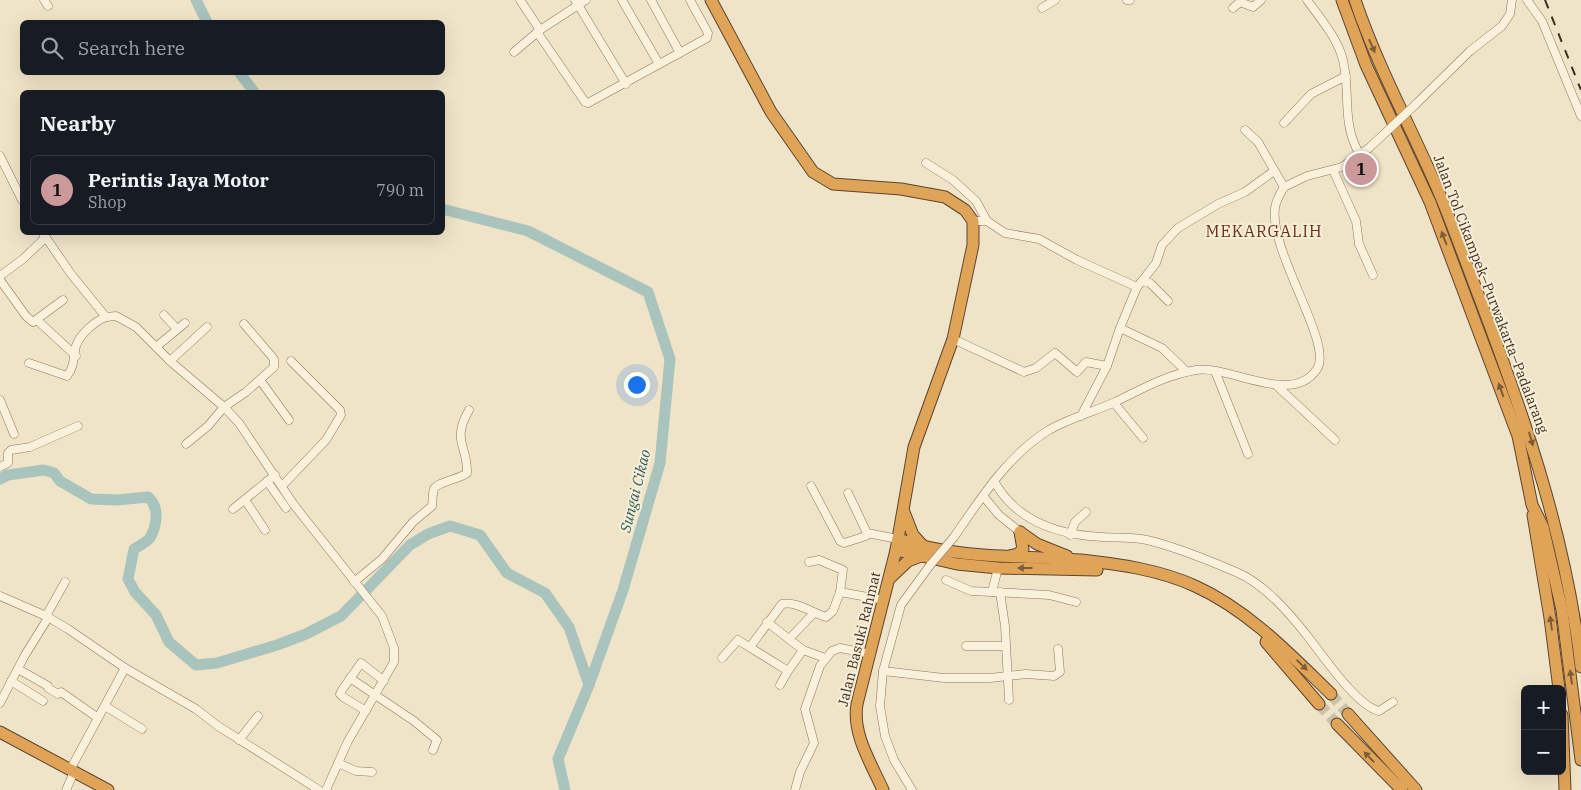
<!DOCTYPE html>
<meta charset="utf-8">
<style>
body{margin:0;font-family:"IBM Plex Serif",serif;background:#20242c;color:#f1f3f6}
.controls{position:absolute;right:15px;bottom:15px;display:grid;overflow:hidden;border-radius:8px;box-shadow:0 5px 20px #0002}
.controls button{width:45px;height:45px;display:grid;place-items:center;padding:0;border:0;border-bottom:1px solid #363941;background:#171b24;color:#f1f3f6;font:25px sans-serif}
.you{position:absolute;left:636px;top:384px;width:18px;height:18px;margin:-12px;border:4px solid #fff;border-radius:50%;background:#1a73e8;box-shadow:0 0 0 8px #1a73e833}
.badge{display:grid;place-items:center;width:32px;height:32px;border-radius:50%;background:#cc999b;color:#111;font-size:16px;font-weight:700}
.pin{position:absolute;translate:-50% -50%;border:2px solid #fff;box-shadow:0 1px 5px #0006}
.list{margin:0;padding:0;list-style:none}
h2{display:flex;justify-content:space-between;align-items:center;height:65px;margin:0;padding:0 20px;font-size:21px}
h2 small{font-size:16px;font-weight:400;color:#9ea1a6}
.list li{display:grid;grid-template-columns:32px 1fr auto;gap:15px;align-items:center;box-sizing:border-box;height:70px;margin:0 10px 10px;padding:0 10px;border:1px solid #363941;border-radius:8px}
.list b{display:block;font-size:19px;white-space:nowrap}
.list p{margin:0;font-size:16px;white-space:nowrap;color:#9ea1a6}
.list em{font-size:16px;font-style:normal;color:#9ea1a6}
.icon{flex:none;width:28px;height:28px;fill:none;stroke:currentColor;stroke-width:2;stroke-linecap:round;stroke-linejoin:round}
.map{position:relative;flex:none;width:1581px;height:790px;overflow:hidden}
.search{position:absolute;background:#171b24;box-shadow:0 5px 20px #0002;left:20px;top:20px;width:425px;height:55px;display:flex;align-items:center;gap:12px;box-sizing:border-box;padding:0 18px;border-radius:8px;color:#9ea1a6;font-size:19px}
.panel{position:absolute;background:#171b24;box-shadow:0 5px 20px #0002;left:20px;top:90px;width:425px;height:145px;border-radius:8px}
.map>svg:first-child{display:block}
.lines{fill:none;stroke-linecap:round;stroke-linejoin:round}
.river{stroke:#a9c4bc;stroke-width:11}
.highway-tunnel{stroke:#ccc0a6;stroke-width:11;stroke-dasharray:11 5.5;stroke-linecap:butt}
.minor-casing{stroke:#8d765c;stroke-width:9}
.highway-casing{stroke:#5b4430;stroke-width:13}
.minor{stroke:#faf1dc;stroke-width:8}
.highway{stroke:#e0a458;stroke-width:11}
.rail{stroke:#3d2e20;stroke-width:2;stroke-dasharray:9 9;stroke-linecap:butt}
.minor-bridge-casing{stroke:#8d765c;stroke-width:9;stroke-linecap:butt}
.minor-bridge{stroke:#faf1dc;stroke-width:8}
.oneway{fill:#7e5d36}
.labels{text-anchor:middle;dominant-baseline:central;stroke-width:4;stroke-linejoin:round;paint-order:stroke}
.street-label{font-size:14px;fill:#3d2e20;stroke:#f7eed8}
.water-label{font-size:15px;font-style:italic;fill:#2f5d5a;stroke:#f7eed8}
.quarter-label{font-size:16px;letter-spacing:1px;fill:#6b2e1e;stroke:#f7eed8}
</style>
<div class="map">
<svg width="1581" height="790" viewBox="0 0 1581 790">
<rect width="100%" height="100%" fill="#f0e4c8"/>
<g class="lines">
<g class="river">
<path d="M196,0L207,22"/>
<path d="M239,72L254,92"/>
<path d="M442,209L528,231L648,292L670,359L660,463L623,590L589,685L558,759L565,790"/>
<path d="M0,479L8,475L44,470L54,473L60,481L91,499L117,500L148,497C160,507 157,525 150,538C147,542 139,546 134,549L128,579L135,592L156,615L169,642L196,665L217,663L277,645L306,634L341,616L410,545L428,534L450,526L480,535L507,573L545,593L569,627L589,685"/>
</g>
<g class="highway-tunnel">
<path d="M1331,694L1348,714"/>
<path d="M1319,704L1337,724"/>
</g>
<defs>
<g id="minor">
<path d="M44,0L48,6"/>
<path d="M520,0L540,30"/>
<path d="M575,0L626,84"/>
<path d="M622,0L659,64"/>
<path d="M651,0L680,53"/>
<path d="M1127,0H1130"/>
<path d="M1307,0C1320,18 1338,39 1343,60C1351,95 1341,123 1360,155"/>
<path d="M1527,0L1542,21L1581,116"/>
<path d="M1042,8L1055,0"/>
<path d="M1233,8L1240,2L1253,7L1261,0"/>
<path d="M537,32L585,102L588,103L707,38L708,33L690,0"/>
<path d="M514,52L540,30L586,0"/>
<path d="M1416,104L1470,51L1502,26L1510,14L1512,0"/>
<path d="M1284,123L1311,94L1346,76"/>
<path d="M1245,130L1258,142L1284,187"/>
<path d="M0,156L22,200"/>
<path d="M926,163L953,180L976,201L987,221"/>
<path d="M1333,170L1356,221L1359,244L1373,275"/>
<path d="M973,221H987L1005,233L1039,239L1077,260L1137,287"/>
<path d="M42,232L71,274L106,317L116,316L136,327L170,361L224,407L239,423L294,505L382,616L394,648V662L348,741L326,790"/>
<path d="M0,276L23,259L45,238"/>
<path d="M0,280L26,316L33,322L63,300"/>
<path d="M1142,281L1156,263L1162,245L1178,228L1218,204L1245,192L1274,171"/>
<path d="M164,315L177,329"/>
<path d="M37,320L76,356"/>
<path d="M1120,328L1137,287L1142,281L1150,283L1168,301"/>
<path d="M953,339L1024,372L1036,368L1055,353L1077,372L1086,362L1107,366L1120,328L1162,348L1187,372"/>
<path d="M156,347L185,323"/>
<path d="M170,361L207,327"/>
<path d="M29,363L67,376C75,366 73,357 76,346C80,334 95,321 106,317"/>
<path d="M1215,371L1248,454"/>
<path d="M260,380L289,420"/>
<path d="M1277,386L1335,440"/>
<path d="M0,400L14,434"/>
<path d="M1114,403L1143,438"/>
<path d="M1081,416L1107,366"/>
<path d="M186,444L208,426L224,407L246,392L274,367V359L244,324"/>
<path d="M0,467L8,463V453L11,450L30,447L78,426"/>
<path d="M267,481L286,508"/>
<path d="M994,481C1016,521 1058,535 1102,537C1117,538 1132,537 1147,540C1177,547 1208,560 1236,572C1265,584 1290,614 1309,638C1323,656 1357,706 1379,711L1393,702"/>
<path d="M282,486L326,440L341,415L340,410L291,361"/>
<path d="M811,486L840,541L844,543L866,536L867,533"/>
<path d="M848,493L867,533L898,539"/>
<path d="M984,497L999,515L1020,532"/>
<path d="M245,500L265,530"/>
<path d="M233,509L275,475"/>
<path d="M1070,535L1075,522L1086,512"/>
<path d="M954,537C981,498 1008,455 1049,430C1070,418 1093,412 1115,402C1142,389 1166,375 1196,370C1231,365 1292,407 1317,369C1334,344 1269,252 1275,208C1276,200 1280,194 1284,187L1307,176L1342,167L1369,148"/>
<path d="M809,562L819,560L843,570L840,592L884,600"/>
<path d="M998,568L992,592L1049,595L1076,602"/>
<path d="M946,580L971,591L992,592"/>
<path d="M354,582L382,559L413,522L432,506C433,500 432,494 434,489C437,482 460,479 467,473C468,446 451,441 469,410"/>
<path d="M1000,592L1005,626L1009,700"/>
<path d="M0,596L46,616L68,629L125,668L196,709L218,726L319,790"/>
<path d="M46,616L65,582"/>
<path d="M767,622L803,650"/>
<path d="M790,638L813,614"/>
<path d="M966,646H1005"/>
<path d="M750,647L782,604C797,601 812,613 826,617L833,611L840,592"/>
<path d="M722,658L738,640L788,671L803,650L825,658"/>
<path d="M18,669L48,686V688L58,694L61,692L98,718"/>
<path d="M883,671L944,678H990L1026,674L1054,676L1060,672L1058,649"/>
<path d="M350,678L414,721L437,740L433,750"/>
<path d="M11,681L43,701"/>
<path d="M780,685L788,671"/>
<path d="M0,703L25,655L48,618"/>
<path d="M105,706L142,729"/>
<path d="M366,711L343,697L340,694L342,690L361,663L384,681"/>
<path d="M239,740L258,716"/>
<path d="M338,763L356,771L372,772"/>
<path d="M70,770L125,668"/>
<path d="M66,790L74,772"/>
<path d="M795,790L800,772L814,743L805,709L820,666L832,651L840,648L871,654"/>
<path d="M912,790L894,760L885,736L880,706L883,671L901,605L931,564"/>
</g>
<g id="highway">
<path d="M711,0L771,112L813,172L833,184L901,189L945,197L965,210L973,221V245L953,339L914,447L896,550L857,704C852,734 871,763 883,790"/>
<path d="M1342,0L1366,65L1430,202L1518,436L1532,505L1543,527L1562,610L1581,760"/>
<path d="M1355,0C1378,68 1413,131 1441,197C1456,233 1469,271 1483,307C1527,424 1567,542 1581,667"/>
<path d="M904,512L913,535L924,547"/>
<path d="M1533,515L1550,618L1559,689"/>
<path d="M1020,532L1037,544L1067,556"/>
<path d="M898,539C960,560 1017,555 1081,560C1119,564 1160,570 1195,586C1248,610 1290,654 1331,694"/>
<path d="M896,550L957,564L998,568L1097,570"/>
<path d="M1009,556L1018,554L1023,549L1020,532"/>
<path d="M890,578L908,561L921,556"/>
<path d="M1266,642L1319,704"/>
<path d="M1348,714L1416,790"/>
<path d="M1562,715L1565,790"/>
<path d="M1337,724L1402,790"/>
<path d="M0,732L108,790"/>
</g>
</defs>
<use href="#minor" class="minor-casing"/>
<use href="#highway" class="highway-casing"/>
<use href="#minor" class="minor"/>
<use href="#highway" class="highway"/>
<path class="rail" d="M1545,0L1581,90"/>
<defs>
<g id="minor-bridge">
<path d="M1369,148L1416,104"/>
<path d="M931,564L954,537"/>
</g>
</defs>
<use href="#minor-bridge" class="minor-bridge-casing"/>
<use href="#minor-bridge" class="minor-bridge"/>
</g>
<defs><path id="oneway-solid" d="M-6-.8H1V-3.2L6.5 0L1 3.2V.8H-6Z" transform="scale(1.25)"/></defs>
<g class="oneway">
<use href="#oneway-solid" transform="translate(1372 46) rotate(66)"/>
<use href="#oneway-solid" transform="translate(1444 238) rotate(-111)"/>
<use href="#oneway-solid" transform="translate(1501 390) rotate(-110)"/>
<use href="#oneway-solid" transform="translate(1531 439) rotate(74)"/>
<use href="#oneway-solid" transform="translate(1025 568) rotate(180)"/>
<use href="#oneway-solid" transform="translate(1551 623) rotate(-98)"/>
<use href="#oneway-solid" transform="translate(1302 665) rotate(44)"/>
<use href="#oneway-solid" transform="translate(1571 677) rotate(-98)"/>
<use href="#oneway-solid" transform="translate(1369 757) rotate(-134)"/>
</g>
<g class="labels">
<g class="street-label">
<text transform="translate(1491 294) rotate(69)">Jalan Tol Cikampek–Purwakarta–Padalarang</text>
<text transform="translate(859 639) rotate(-76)">Jalan Basuki Rahmat</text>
</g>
<g class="water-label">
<text transform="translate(635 491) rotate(-76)">Sungai Cikao</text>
</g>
<g class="quarter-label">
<text x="1264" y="231">MEKARGALIH</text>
</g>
</g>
</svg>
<div class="controls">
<button>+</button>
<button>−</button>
</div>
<div class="you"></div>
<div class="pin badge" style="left:1361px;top:169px">1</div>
<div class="search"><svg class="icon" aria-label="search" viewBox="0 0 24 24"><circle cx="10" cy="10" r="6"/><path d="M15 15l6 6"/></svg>Search here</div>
<section class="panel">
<h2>Nearby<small></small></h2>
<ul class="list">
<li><span class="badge">1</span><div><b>Perintis Jaya Motor</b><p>Shop</p></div><em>790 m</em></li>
</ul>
</section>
</div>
